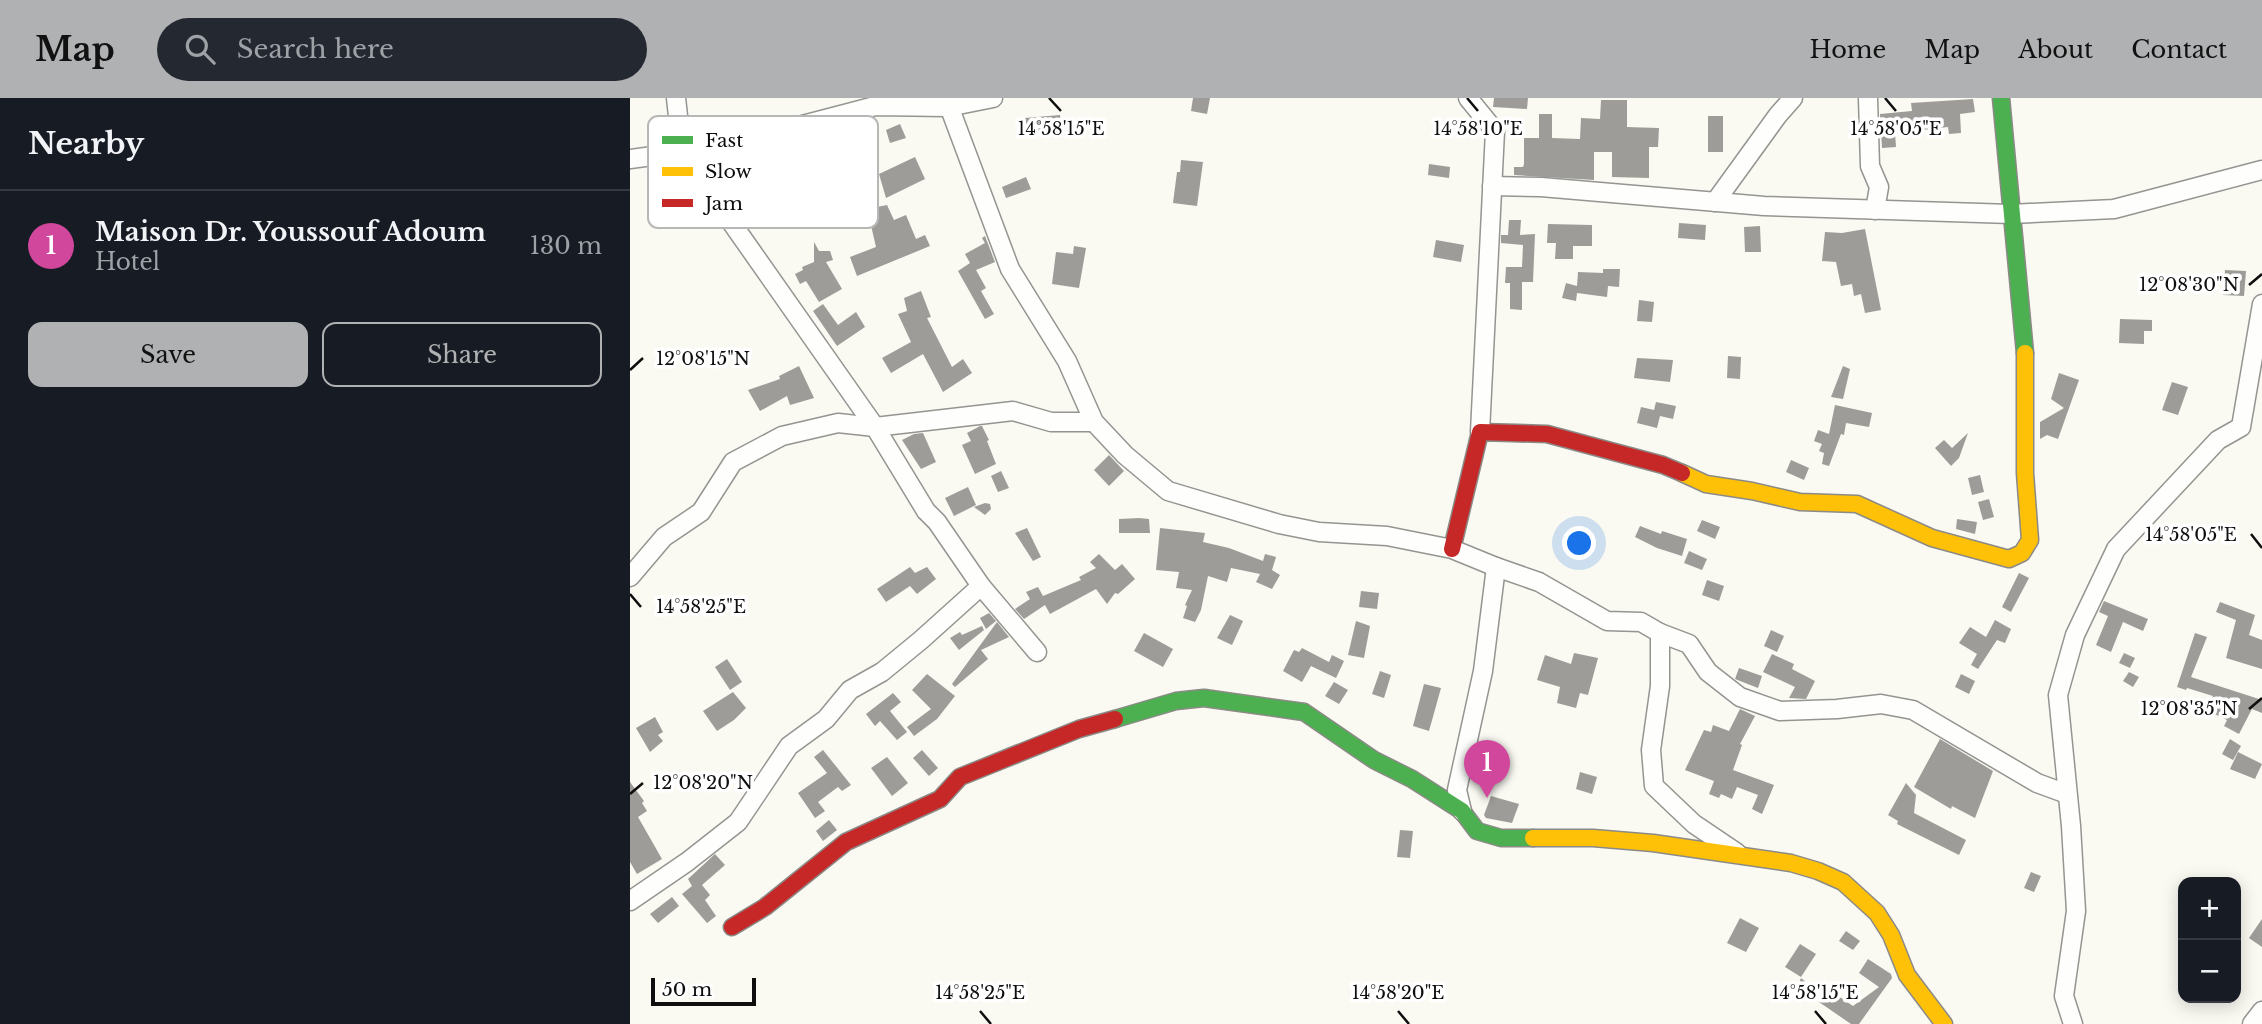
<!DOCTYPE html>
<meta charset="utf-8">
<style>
body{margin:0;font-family:"Libre Baskerville",serif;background:#242831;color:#f1f3f6}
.controls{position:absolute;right:21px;bottom:21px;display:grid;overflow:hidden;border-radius:14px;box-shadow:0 4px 18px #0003}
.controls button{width:63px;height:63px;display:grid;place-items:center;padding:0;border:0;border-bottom:2px solid #363941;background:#171b24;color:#f1f3f6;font:35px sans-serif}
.scale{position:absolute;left:21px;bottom:18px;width:105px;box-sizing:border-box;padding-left:7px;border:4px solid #0e0e0e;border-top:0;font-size:19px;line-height:24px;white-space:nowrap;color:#0e0e0e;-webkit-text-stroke:5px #fff;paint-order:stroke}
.you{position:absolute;left:950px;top:446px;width:24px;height:24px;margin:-18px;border:5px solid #fff;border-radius:50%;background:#1a73e8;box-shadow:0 0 0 10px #1a73e833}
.badge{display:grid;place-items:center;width:46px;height:46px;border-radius:50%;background:#b0b1b2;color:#fff;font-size:23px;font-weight:700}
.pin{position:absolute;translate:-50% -58px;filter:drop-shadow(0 2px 4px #0008)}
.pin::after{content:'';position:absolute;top:37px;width:24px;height:21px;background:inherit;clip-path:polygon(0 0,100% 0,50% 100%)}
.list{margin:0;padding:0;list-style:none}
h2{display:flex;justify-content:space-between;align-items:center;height:91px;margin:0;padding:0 28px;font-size:30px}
h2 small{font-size:23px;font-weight:400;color:#9ea1a6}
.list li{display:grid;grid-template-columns:46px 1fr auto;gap:21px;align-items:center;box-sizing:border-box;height:112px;padding:0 28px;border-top:2px solid #363941}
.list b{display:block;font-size:26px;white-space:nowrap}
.list p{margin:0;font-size:23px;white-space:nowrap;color:#9ea1a6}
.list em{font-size:23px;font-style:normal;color:#9ea1a6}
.actions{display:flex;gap:14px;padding:21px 28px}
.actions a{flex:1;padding:16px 0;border:2px solid #b0b1b2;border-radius:14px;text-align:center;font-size:24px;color:#b0b1b2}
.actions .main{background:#b0b1b2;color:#111}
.icon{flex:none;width:38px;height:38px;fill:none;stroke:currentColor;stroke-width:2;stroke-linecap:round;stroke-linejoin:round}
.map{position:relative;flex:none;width:1632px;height:926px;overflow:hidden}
header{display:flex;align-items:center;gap:42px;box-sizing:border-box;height:98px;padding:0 35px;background:#b0b1b2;color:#111}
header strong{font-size:33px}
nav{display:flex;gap:38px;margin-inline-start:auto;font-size:24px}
.search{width:490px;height:63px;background:#242831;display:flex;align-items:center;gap:18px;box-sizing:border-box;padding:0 24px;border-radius:38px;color:#9ea1a6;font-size:26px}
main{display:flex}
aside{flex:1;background:#171b24}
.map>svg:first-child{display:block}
.building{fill:#9e9c98}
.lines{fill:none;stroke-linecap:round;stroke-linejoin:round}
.street-casing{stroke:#949491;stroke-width:21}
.fast-casing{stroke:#8b8a87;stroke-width:19}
.slow-casing{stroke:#8b8a87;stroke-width:19}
.jam-casing{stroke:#8b8a87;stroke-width:19}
.street{stroke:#fefefd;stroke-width:18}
.fast{stroke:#4caf50;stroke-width:16}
.slow{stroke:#ffc107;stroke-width:16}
.jam{stroke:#c62828;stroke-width:16}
.ticks{fill:none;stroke:#0e0e0e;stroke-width:2.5}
.key{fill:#fff;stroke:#b7b7b7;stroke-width:2}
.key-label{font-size:19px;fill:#0e0e0e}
.ticks-label{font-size:18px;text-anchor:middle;fill:#0e0e0e;stroke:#fff;stroke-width:7;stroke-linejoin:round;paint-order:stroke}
</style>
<header>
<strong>Map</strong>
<div class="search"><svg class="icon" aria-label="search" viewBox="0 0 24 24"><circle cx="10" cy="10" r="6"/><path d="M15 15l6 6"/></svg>Search here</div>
<nav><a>Home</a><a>Map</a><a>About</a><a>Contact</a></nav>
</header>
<main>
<aside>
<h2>Nearby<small></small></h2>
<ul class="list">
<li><span class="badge" style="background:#d1479c">1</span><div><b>Maison Dr. Youssouf Adoum</b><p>Hotel</p></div><em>130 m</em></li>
</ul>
<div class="actions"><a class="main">Save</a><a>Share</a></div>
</aside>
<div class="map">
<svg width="1632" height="926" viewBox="0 0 1632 926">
<rect width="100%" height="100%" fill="#faf9f2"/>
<g class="building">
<path d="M563,0H580L577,16L561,13Z"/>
<path d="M864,0H898L897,11L863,9Z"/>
<path d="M1343,1L1345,14L1330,16L1331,35L1319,36L1318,29L1265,35L1266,49L1252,50L1250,16L1282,13L1281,5Z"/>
<path d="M971,2H997V29L1029,30L1028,49H1019V80L982,79V54H964V82L884,77V69H893L894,66V40H909V16H922V40L950,41L951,20L970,21Z"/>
<path d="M430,17L431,31L396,34L395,20Z"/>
<rect x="1078" y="18" width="15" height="36"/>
<path d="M270,26L276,40L260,45L256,32Z"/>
<path d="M285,59L295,81L256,100L249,76Z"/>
<path d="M551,62L573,64L567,108L543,105L547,74H550Z"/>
<path d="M799,66L820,69L819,80L798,77Z"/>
<path d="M396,79L401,91L376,100L372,89Z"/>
<path d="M257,107L264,122L276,117L286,141L295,137L300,148L227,178L220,159L246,149L240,123L235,124L232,112Z"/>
<path d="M879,122H891L890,137L905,136L903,184H892V212L880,211V185H875L876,169H892L893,147L871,145V137H878Z"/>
<path d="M1049,125L1076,127L1075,142L1048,140Z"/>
<path d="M918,126L962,127V148H943V161H925L926,145H917Z"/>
<path d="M1130,128L1131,154H1115L1114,129Z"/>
<path d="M1235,131L1251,212L1235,215L1231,196L1224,198L1222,186L1211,188L1206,164L1192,163L1195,134L1212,135Z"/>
<path d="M355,138L365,164L346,172L356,190L351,193L364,216L355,221L328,173L340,165L335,156L355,145L352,140Z"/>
<path d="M806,142L834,147L831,164L803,159Z"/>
<path d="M184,144L189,153H200L203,162L196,164L212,191L189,204L176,183L170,186L165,176L173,172L172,169L184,164Z"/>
<path d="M444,148L456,150L449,190L422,186L426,154L443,156Z"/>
<path d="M973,171H990L989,189L978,188L977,199L947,195L946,203L932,200L936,185L947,188L948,174L973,175Z"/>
<path d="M1595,172L1616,173L1614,198L1593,197Z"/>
<path d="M291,193L301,219L297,220L322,269L333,261L342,275L313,294L293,256L261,275L252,260L281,244L268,216L277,213L274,200Z"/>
<path d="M1009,202L1024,204L1022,224L1007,223Z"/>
<path d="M193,206L208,227L226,214L235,229L207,248L183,213Z"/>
<path d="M1490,221L1522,222V233H1514V246L1489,245Z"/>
<path d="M1098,258L1111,259L1110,281L1097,280Z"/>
<path d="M1007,260L1043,262L1040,284L1004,280Z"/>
<path d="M169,268L184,300L160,307L157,298L130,313L118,292L150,281L149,278Z"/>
<path d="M1213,268L1220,271L1213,301L1201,299Z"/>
<path d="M1429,275L1449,282L1428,341L1417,337L1410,341V324L1434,310L1421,301Z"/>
<path d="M1542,284L1558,289L1548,317L1532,312Z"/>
<path d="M1026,304L1046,308L1043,321L1030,318L1027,330L1007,325L1011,309L1024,312Z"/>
<path d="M1205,307L1242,315L1239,329L1216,325L1214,337L1211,336L1199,368L1192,366L1194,355L1189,353L1192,346L1184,343L1188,332L1199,336Z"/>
<path d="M350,328H352L359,342L357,343L366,366L345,376L332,347L341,343L337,335Z"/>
<path d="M293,335L306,364L291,371L272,342L284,336Z"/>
<path d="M1338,335L1329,360L1321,368L1305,350L1314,342L1322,350Z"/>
<path d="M479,357L494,373L479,388L464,372Z"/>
<path d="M1161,362L1179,370L1174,382L1156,374Z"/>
<path d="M371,373L379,390L368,394L361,378Z"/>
<path d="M1350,377L1354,394L1342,397L1338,380Z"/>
<path d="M338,389L346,407L324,418L315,400Z"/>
<path d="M1359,401L1364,419L1353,422L1348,404Z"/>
<path d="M355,405L360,406L361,411L355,417L344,409Z"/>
<path d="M509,420L519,421L520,435H489V421Z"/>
<path d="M1327,421L1347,424L1345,436L1326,431Z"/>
<path d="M1072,422L1090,429L1085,441L1067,433Z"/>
<path d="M1010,428L1031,436L1032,433L1057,441L1052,458L1027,450L1005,439Z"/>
<path d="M397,430L411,459L403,463L385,435Z"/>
<path d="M530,430L575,435L573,444L599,450L633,463L635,456L646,459L642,472L650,477L642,491L626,484L630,476L601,470L597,484L578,478L571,512L565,524L553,520L557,508L555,507L562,492L546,490L549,474L526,472Z"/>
<path d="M1059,453L1077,461L1072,472L1054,465Z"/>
<path d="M469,456L485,472L492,466L505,481L488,496L485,495L477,506L466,491L420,516L415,507L394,521L385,511L400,501L396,494L408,489L413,498L451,482L449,479L466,470L460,464Z"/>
<path d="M280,469L285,475L297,469L306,481L287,496L280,488L256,504L247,491Z"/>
<path d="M1389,475L1399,480L1381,514L1372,509Z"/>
<path d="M1077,482L1094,488L1089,503L1072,497Z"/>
<path d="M731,493L749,495L747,511L729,509Z"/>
<path d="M1474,503L1518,521L1513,533L1493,524L1481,554L1466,547L1478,518L1469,514Z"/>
<path d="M1590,504L1625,517L1619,537L1632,542V571L1596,560L1606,522L1586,514Z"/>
<path d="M359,515L366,523L356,531L350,520Z"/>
<path d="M600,517L613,523L602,547L587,540Z"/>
<path d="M1365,522L1381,531L1375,545L1367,542L1348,571L1341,567L1347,556L1329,545L1340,529L1356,539Z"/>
<path d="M726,523L740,528L734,560L718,557Z"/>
<path d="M367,524L379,539L351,552L358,561L325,589L322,586Z"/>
<path d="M352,528L354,532L329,552L320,540L330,534L332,537Z"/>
<path d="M1141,532L1154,538L1147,554L1134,548Z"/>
<path d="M514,535L543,551L533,569L504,553Z"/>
<path d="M1565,535L1577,539L1561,579L1632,602V615L1622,611L1609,636L1594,628L1597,622L1576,612L1583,598L1557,590L1556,592L1547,589Z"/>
<path d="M672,550L699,564L702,557L714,563L706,580L681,568L672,584L653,573L664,552L669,554Z"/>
<path d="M944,555L968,560L958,597L950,595L946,610L927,605L930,589L907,582L915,557L941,566Z"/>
<path d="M1494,555L1505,560L1500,570L1489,565Z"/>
<path d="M1142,556L1164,566L1162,571L1185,583L1176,601L1159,600L1165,589L1133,574Z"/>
<path d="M97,561L112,584L100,592L85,569Z"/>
<path d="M1109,570L1132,578L1128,590L1105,581Z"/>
<path d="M750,573L761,577L754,600L742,596Z"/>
<path d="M1499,574L1509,579L1503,589L1493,583Z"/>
<path d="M297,576L325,598L307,621L284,638L277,629L301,611L282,592Z"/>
<path d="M1331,576L1345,583L1339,596L1325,589Z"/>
<path d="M704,584L718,592L709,606L695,598Z"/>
<path d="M794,586L811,590L799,633L783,628Z"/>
<path d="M103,594L116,610L104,622L87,633L73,613Z"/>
<path d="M263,595L271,604L260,613L277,634L267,642L250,623L245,628L236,616Z"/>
<path d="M1110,611L1125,618L1110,646L1112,647L1103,672L1144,687L1132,716L1122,711L1128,697L1107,689L1102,701L1091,696L1089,700L1079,696L1084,683L1055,672L1074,632L1081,634L1083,627L1099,633Z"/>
<path d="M25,619L33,634L28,637L33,643L20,654L6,630Z"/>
<path d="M1310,641L1363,673L1345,720L1322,708L1321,711L1284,689Z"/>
<path d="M1600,641L1611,648L1603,662L1592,656Z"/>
<path d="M193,652L221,687L212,693L208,689L188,704L195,713L185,720L168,695L197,675L184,659Z"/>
<path d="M292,652L308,670L299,678L283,660Z"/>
<path d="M1608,654L1632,666L1625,681L1600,671Z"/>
<path d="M257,659L278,685L262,698L241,670Z"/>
<path d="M950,674L967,679L962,696L946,691Z"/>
<path d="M0,684L14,703L12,705L17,713L8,719L32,761L7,776L0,764Z"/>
<path d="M1276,685L1286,697L1284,715L1336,742L1329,757L1267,726L1268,723L1258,717Z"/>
<path d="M861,698L889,706L882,725L856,720L854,717Z"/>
<path d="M199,722L207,732L193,743L186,733Z"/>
<path d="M770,732L783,733L780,760L767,759Z"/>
<path d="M85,756L95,767L72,787L80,797L75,802L86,818L77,825L52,796L62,788L58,781Z"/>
<path d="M1401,774L1411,778L1404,794L1394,790Z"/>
<path d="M42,799L49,808L28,825L20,816Z"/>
<path d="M1110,820L1129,830L1116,854L1097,845Z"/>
<path d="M1632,821V849L1619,840Z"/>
<path d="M1216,833L1230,843L1223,852L1209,843Z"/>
<path d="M1170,846L1186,856L1171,879L1155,869Z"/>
<path d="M1238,861L1261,876L1262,880L1229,926H1221L1189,904L1198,891L1223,908L1249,889L1229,875Z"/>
<path d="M1171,880L1182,889L1175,897L1167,891Z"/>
</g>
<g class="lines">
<defs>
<g id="street">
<path d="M46,0L52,54L245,329L296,413L307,424L351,488L407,554"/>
<path d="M316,0L380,171L437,263L464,324L495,357L538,393L649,426L689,434L757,438L822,451L866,469"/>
<path d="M838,0L865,33L850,334"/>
<path d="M1238,0L1240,68L1249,89L1245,112"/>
<path d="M0,61L52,54L142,35L245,8L318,9L363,0"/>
<path d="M862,88L911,89L1134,108L1381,116L1484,111L1632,72"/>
<path d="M1085,104L1148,17L1163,0"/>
<path d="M0,479L34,439L71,414L103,364L152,338L208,325L245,329L383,313L421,324H464"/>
<path d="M1030,535L1059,546L1078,574L1110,599L1150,613L1207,611L1251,606L1283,612L1407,685L1437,696"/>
<path d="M832,713L827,692L853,573L866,469L909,484L977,523L1011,524L1030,535V588L1021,652L1024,688L1064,726L1107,755"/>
<path d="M0,803L57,764L108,724L159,648L196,621L220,592L252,574L291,542L351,488"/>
<path d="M1443,926L1434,898L1446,813L1441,728L1428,597L1445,537L1486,451L1588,342L1611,329L1632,206"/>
<path d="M1622,926L1632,913"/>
</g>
<g id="fast">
<path d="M1371,0L1395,255"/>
<path d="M485,621L546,603L574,600L674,614L744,662L782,681L832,713L847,733L871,740H903"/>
</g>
<g id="slow">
<path d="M1052,375L1076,386L1122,393L1170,404L1227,406L1302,440L1379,461L1392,455L1400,442L1395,375V255"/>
<path d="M903,740H963L1023,745L1161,765L1188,773L1213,784L1247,815L1261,837L1277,877L1314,926"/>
</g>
<g id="jam">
<path d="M822,451L850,334L917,336L1033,367L1052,375"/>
<path d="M102,829L135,809L216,744L310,701L330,679L449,631L485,621"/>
</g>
</defs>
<use href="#street" class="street-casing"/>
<use href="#fast" class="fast-casing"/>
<use href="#slow" class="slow-casing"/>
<use href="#jam" class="jam-casing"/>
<use href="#street" class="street"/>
<use href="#fast" class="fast"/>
<use href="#slow" class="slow"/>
<use href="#jam" class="jam"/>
</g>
<path class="ticks" d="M419,0L431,13M837,0L848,13M1255,0L1266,13M1619,187L1632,176M0,272L13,260M1621,436L1632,450M0,496L11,509M1619,611L1632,600M0,696L13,685M350,913L361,926M768,913L779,926M1185,913L1196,926"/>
<rect x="18" y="18" width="230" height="112" rx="10" class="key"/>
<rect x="32" y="38" width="31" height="8" fill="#4caf50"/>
<rect x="32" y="69" width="31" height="9" fill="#ffc107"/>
<rect x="32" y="101" width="31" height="8" fill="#c62828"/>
<g class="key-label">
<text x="75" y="49">Fast</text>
<text x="75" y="80">Slow</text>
<text x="75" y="112">Jam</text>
</g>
<g class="ticks-label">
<text x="1266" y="37">14°58'05"E</text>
<text x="431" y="37">14°58'15"E</text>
<text x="848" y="37">14°58'10"E</text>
<text x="1559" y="193">12°08'30"N</text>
<text x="73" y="267">12°08'15"N</text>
<text x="1561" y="443">14°58'05"E</text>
<text x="71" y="515">14°58'25"E</text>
<text x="1559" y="617">12°08'35"N</text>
<text x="73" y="691">12°08'20"N</text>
<text x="350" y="901">14°58'25"E</text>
<text x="768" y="901">14°58'20"E</text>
<text x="1185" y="901">14°58'15"E</text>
</g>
</svg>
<div class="controls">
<button>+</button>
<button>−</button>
</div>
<div class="scale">50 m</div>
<div class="you"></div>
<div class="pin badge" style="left:857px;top:700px;background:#d1479c">1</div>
</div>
</main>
